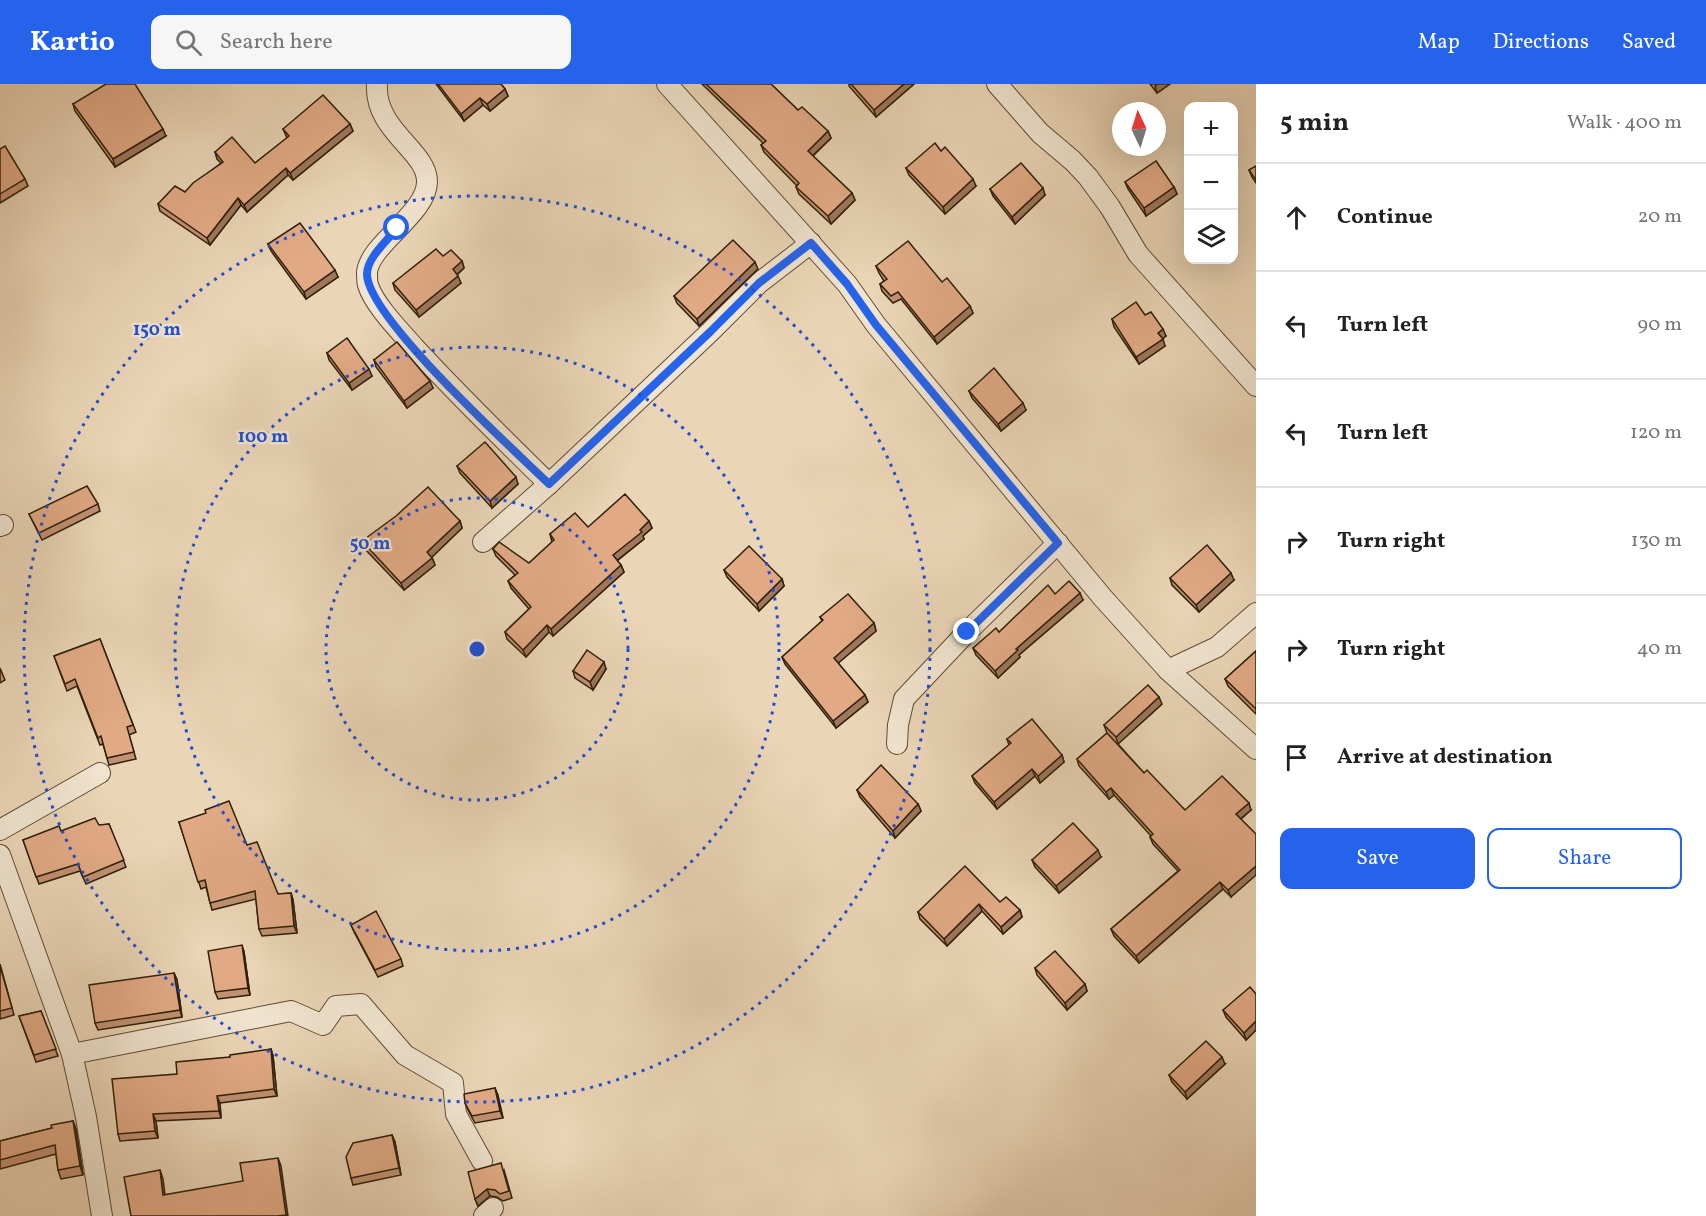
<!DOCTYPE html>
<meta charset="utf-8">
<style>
body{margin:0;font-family:Vollkorn,serif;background:#f6f6f6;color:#222}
.controls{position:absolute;right:18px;top:18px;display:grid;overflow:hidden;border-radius:12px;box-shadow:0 6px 24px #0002}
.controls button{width:54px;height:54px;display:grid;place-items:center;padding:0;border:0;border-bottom:2px solid #e0e0e0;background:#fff;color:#222;font:30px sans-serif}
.compass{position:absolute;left:1112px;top:18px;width:54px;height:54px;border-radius:50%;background:#fff;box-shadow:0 6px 24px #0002;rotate:356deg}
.stop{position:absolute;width:18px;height:18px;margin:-14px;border:4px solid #2563eb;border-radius:50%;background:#fff}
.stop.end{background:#2563eb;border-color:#fff;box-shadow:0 2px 6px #0008}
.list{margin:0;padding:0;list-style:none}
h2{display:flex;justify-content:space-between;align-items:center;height:78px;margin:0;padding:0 24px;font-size:26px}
h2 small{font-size:20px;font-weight:400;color:#767676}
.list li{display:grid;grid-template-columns:39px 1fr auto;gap:18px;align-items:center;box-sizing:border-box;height:108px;padding:0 24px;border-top:2px solid #e0e0e0}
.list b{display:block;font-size:22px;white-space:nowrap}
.list em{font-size:20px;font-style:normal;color:#767676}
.actions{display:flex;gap:12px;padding:18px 24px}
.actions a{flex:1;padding:14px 0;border:2px solid #2563eb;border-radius:12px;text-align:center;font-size:21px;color:#2563eb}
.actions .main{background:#2563eb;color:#fff}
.icon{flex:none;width:33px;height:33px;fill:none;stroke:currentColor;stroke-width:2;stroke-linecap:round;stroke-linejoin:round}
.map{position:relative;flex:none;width:1256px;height:1132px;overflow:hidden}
header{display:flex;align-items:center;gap:36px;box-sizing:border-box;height:84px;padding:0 30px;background:#2563eb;color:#fff}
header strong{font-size:28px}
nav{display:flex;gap:33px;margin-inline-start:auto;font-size:21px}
.search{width:420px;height:54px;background:#f6f6f6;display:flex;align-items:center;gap:15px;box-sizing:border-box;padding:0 21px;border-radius:12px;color:#767676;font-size:22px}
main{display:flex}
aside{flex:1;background:#fff}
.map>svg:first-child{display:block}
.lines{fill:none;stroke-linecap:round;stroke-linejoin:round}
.street-casing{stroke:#5e4d35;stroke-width:22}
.street{stroke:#f1e4d0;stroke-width:20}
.wall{fill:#c29272;stroke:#2f200a;stroke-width:1.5}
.shaded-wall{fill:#9e775d;stroke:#2f200a;stroke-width:1.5}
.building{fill:#e1aa85;stroke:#2f200a;stroke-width:1.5}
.route{stroke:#2563eb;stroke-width:8}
.ring{fill:none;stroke:#1d4ed8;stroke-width:3;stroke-dasharray:3 6}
.centre{fill:#1d4ed8;stroke:#f1e4d0;stroke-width:3}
.ring-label{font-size:18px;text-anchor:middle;font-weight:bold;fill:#1d4ed8;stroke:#f1e4d0;stroke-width:5;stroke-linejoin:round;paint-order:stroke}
</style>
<header>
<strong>Kartio</strong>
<div class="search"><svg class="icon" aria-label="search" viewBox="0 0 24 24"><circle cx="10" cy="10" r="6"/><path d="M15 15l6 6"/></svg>Search here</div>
<nav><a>Map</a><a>Directions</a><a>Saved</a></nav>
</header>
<main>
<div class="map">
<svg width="1256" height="1132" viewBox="0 0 1256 1132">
<rect width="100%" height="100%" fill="#ead5b6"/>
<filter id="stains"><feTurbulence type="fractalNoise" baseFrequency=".00333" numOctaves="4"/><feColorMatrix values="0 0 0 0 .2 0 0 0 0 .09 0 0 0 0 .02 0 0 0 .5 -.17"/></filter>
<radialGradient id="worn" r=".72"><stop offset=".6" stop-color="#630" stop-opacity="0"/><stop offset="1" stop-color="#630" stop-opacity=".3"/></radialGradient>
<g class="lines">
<defs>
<g id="street">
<path d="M377,0C374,47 428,67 427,98C427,129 370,160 367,188C367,191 367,198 368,201C374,221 401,248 414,263C458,311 503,355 549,400"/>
<path d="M667,0L847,200L876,241L1103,514L1168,586L1256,665"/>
<path d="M997,0L1040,49L1073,77L1088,93L1110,123L1138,170L1256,302"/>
<path d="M0,442L3,441"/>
<path d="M483,458L549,400L710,248L759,199L811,159"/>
<path d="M1168,586L1217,563L1256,529"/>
<path d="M897,660L898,641L904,615L967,548L1058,459"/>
<path d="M0,746L100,689"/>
<path d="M0,771L72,970L86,1033L102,1132"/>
<path d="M72,970L291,927L323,941L336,922L361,920L405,971L453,999L456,1030L482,1077"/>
<path d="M484,1132L493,1124"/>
</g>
</defs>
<use href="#street" class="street-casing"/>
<use href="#street" class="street"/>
</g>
<g class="wall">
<path d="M436,0H501L505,5L508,12L490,27L483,21L464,37Z"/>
<path d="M702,0H771L798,26L828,47L831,54L813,72L852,109L855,116L831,140L799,110L796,103L797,102L764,68L761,61L763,59Z"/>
<path d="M849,0H914L876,33L849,2Z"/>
<path d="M1150,0H1170L1157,9Z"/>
<path d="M73,20L166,52L115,83L75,27Z"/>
<path d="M350,40L353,47L293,96L288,91L247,128L241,121L210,161L160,127L158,120L185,108L221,79L217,75L215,68L255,79L287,54L283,45Z"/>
<path d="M0,65L25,95L28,102L0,119Z"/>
<path d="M1256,82V99L1252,93L1249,86Z"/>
<path d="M906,84L976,102L945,130L909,91Z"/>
<path d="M1125,98L1174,103L1177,110L1146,132L1128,105Z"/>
<path d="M990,105L1045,111L1015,140L993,112Z"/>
<path d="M268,160L338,193L306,215L271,167Z"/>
<path d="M443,172L462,177L464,184L457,191L461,199L419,233L395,206L393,199Z"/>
<path d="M876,182L942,198L970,222L973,229L937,260L901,215L893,219L882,207L880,200L884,197L879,189Z"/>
<path d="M758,185L699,242L677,219L674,212Z"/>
<path d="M1145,231L1166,252L1162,255L1165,262L1139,280L1114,243L1112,235Z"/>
<path d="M327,269L372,292L352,306L329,276Z"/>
<path d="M374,276L433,304L407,324L376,283Z"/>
<path d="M969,307L1026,326L1001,347L972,314Z"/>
<path d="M457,382L518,400L492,424L460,389Z"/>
<path d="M98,420L100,427L42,456L29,430Z"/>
<path d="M460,437L462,444L432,473L435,481L404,506L364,464L362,457Z"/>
<path d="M649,437L652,444L643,452L644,455L617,477L621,481L624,488L553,552L549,548L526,573L507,555L505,548L529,525L511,504L508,497L515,491L496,472L493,465L529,479L552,458L550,450L588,443Z"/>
<path d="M724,486L782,495L784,502L759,527L727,493Z"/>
<path d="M1170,494L1234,496L1199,528L1172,501Z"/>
<path d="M1055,510L1083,516L1019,571L1020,573L998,594L976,571L973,564L999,548Z"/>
<path d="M820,533L874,539L876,547L838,579L865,611L868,618L836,644L785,580L782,573L822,537Z"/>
<path d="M100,555L136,648L129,651L136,675L109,681L103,660L100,661L77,602L67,607L54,572Z"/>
<path d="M1256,567V630L1228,602L1225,595Z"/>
<path d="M0,584L5,596L0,599Z"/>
<path d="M606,585L593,606L575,594L573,587Z"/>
<path d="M1162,620L1118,660L1144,689L1185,726H1251L1241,735L1231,813L1223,805L1139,879L1114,852L1111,845L1178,787L1153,760L1150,753L1151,752L1114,711L1109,715L1079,682L1077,675L1107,649L1104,641Z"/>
<path d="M1007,655L1062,671L1064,678L1040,699L1035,692L997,725L975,699L972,692L1009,661Z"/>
<path d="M857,706L918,720L921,727L895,754L860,713Z"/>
<path d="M179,738L247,761L278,810L291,809L293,816L297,849L262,852L259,845L256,815L212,826L206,803L201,805Z"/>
<path d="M109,740L126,783L86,800L80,787L39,800L23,756L61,747Z"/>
<path d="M1101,773L1059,809L1035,783L1032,776Z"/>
<path d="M1000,818L1020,826L1022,833L1003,850L982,827L947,862L920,835L918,828Z"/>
<path d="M351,841L401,875L403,882L378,893L354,848Z"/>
<path d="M244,868L250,911L218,915L215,908Z"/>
<path d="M0,880L14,931L0,935Z"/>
<path d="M1035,884L1085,900L1087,907L1067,926L1037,891Z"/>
<path d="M174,889L177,896L182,933L98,946L95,939Z"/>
<path d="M1256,910V946L1246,956L1226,933L1223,926Z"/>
<path d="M41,927L58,972L36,978L19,932Z"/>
<path d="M271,965L273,972L277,1012L220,1019L221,1034L156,1037L158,1054L120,1057L118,1050L177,990L230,973Z"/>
<path d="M1225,980L1187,1015L1172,998L1169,991Z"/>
<path d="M495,1004L503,1034L475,1039L468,1026L465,1019Z"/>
<path d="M73,1037L76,1045L83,1091L61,1095L58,1086L56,1070L0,1085V1057L52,1044Z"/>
<path d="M392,1051L395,1058L401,1091L353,1101L351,1094Z"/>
<path d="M504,1086L512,1114L503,1117L497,1113L490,1112L478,1122L475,1115Z"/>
</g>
<g class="shaded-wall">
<path d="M904,0H914L876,33L874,26Z"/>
<path d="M1158,0H1170L1157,9L1155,2Z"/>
<path d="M505,5L508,12L490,27L487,20Z"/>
<path d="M480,14L483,21L464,37L461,30Z"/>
<path d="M350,40L353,47L293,96L290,89Z"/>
<path d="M163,45L166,52L115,83L113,75Z"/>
<path d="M828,47L831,54L810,74L808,67Z"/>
<path d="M286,84L288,91L247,128L244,121Z"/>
<path d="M973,95L976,102L945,130L943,123Z"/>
<path d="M1174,103L1177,110L1146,132L1144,124Z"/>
<path d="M1043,104L1045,111L1015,140L1012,133Z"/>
<path d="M852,109L855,116L831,140L828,132Z"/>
<path d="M238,114L241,121L210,161L207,154Z"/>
<path d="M462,177L464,184L455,192L453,185Z"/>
<path d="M755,178L758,185L699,242L697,235Z"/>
<path d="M335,186L338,193L306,215L304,208Z"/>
<path d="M458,192L461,199L419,233L416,226Z"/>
<path d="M970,222L973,229L937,260L934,253Z"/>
<path d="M1163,245L1166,252L1161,256L1158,249Z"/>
<path d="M1163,255L1165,262L1139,280L1136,273Z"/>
<path d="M369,285L372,292L352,306L349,299Z"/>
<path d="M430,297L433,304L407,324L404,317Z"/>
<path d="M1023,319L1026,326L1001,347L998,340Z"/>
<path d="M516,393L518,400L492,424L490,417Z"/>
<path d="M460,437L462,444L430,475L427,468Z"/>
<path d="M649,437L652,444L643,452L644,455L615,478L613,471Z"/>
<path d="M432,474L435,481L404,506L401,499Z"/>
<path d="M621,481L624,488L553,552L551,545Z"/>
<path d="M1231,489L1234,496L1199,528L1196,521Z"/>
<path d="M782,495L784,502L759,527L757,520Z"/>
<path d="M1080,509L1083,516L1019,571L1020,573L998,594L995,587L1016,565Z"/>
<path d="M874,539L876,547L836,581L834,574Z"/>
<path d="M547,541L549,548L526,573L523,566Z"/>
<path d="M604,578L606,585L593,606L590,598Z"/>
<path d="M865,611L868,618L836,644L833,637Z"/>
<path d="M1159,613L1162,620L1118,660L1116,653Z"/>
<path d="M1062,671L1064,678L1040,699L1038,692Z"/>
<path d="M1032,685L1035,692L997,725L994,718Z"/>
<path d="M1111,704L1114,711L1109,715L1106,708Z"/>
<path d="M1249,719L1251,726L1238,737L1236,730Z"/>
<path d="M918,720L921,727L895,754L893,747Z"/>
<path d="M1098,766L1101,773L1059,809L1056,802Z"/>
<path d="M1256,782V791L1231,813L1228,806Z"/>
<path d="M1220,798L1223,805L1139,879L1136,872Z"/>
<path d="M291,809L293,816L297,849L294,842Z"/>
<path d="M979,820L982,827L947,862L944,855Z"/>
<path d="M1020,826L1022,833L1003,850L1001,843Z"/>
<path d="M242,861L244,868L250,911L248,904Z"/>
<path d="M174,889L177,896L182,933L180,926Z"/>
<path d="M1085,900L1087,907L1067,926L1065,919Z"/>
<path d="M1256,937V946L1246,956L1244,949Z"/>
<path d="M271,965L273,972L277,1012L274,1005Z"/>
<path d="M1222,973L1225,980L1187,1015L1185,1008Z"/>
<path d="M495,1004L498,1011L503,1034L500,1027Z"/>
<path d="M217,1012L220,1019L221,1034L219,1027Z"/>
<path d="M153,1030L156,1037L158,1054L155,1047Z"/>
<path d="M73,1037L76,1045L83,1091L80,1082Z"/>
<path d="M392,1051L395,1058L401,1091L399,1084Z"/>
<path d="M278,1074L281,1082L288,1132H286V1131Z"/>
<path d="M160,1086L163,1095L166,1119L163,1111Z"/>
<path d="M487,1105L490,1112L478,1122L475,1115Z"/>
</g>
<g class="building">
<path d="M106,0H135L163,45L113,75L73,20Z"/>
<path d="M438,0H501L505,5L487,20L480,14L461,30Z"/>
<path d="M706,0H771L798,26L802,23L828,47L808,67L852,109L828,132L796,103L799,99L761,61L766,57Z"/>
<path d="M851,0H904L874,26Z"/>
<path d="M323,11L350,40L290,89L286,84L244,121L238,114L207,154L158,120L175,102L185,108L193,99L223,78L215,68L232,53L255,79L289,52L283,45Z"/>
<path d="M935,59L941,67L945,63L973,95L943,123L906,84Z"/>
<path d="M5,62L25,95L0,110V65Z"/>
<path d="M1156,77L1174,103L1144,124L1125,98Z"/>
<path d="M1021,79L1043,104L1012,133L990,105Z"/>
<path d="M1256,82V96L1249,86Z"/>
<path d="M300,139L335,186L304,208L268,160Z"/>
<path d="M733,156L755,178L697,235L674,212Z"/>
<path d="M908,157L942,198L947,194L970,222L934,253L898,208L891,212L880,200L887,195L876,182Z"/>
<path d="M436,165L443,172L451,166L462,177L453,185L458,192L416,226L393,199Z"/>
<path d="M1136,218L1145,231L1151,228L1163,245L1158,249L1163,255L1136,273L1112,235Z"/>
<path d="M347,254L369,285L349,299L327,269Z"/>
<path d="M397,258L430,297L404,317L374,276Z"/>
<path d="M994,284L1023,319L998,340L969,307Z"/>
<path d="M485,358L516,393L490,417L457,382Z"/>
<path d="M87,402L98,420L39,449L29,430Z"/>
<path d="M428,403L460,437L427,468L432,474L401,499L362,457L396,432Z"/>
<path d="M625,410L649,437L640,446L642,448L613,471L621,481L551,545L547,541L523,566L505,548L531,523L508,497L518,489L493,465L499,458L529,479L554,456L550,450L575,429L588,443Z"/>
<path d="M1207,461L1231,489L1196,521L1170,494Z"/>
<path d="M749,462L782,495L757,520L724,486Z"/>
<path d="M1069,497L1080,509L1016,565L1018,566L995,587L973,564L996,544L999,548L1048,501L1055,510Z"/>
<path d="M848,510L874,539L834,574L865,611L833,637L782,573L823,536L820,533Z"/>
<path d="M100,555L133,641L127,643L134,668L107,674L101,652L98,654L75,595L65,600L54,572Z"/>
<path d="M587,566L604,578L590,598L573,587Z"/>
<path d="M1256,567V625L1225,595Z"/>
<path d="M1148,601L1159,613L1116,653L1104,641Z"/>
<path d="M1032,635L1062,671L1038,692L1032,685L994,718L972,692L1011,659L1007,655Z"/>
<path d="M1107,649L1144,689L1147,686L1185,726L1222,692L1249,719L1236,730L1256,750V782L1228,806L1220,798L1136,872L1111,845L1180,786L1150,753L1153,750L1111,704L1106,708L1077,675Z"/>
<path d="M881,681L918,720L893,747L857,706Z"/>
<path d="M229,717L247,761L257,758L278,810L291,809L294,842L259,845L255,807L210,819L205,796L198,798L179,738L206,729L205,726Z"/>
<path d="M95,734L99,741L109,740L124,776L83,793L78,780L36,793L23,756L59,742L61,747Z"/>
<path d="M1073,739L1098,766L1056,802L1032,776Z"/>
<path d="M965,782L1000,818L1006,813L1020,826L1001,843L979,820L944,855L918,828Z"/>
<path d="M376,827L401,875L375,886L351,841Z"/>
<path d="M242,861L248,904L215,908L208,867Z"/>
<path d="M1055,867L1085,900L1065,919L1035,884Z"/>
<path d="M0,882L12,924L0,927Z"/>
<path d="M174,889L180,926L95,939L89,901Z"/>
<path d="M1250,903L1256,910V937L1244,949L1223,926Z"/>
<path d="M41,927L56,965L34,971L19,932Z"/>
<path d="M1206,957L1222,973L1185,1008L1169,991Z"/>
<path d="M271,965L274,1005L217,1012L219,1027L153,1030L155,1047L118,1050L112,995L177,990L176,978L230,973V971Z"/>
<path d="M495,1004L500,1027L472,1032L465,1019L464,1010Z"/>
<path d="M73,1037L80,1082L58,1086L55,1061L0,1076V1057L52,1044L51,1041Z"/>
<path d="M392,1051L399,1084L351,1094L346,1073L353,1059Z"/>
<path d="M278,1074L286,1131L277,1132H131L124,1093L160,1086L163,1111L243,1097L240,1079Z"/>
<path d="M501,1079L509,1107L500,1110L495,1106L487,1105L475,1115L468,1088Z"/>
</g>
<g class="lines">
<path class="route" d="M397,144C387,157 367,174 367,190C367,233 513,365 549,400L710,248L759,199L811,159L847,200L876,241L1058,459L967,548"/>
</g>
<g class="ring">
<circle cx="477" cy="565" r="151"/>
<circle cx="477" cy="565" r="302"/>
<circle cx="477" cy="565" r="453"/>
</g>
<circle cx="477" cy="565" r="9" class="centre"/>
<g class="ring-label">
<text x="157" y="251">150 m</text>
<text x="263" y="358">100 m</text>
<text x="370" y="465">50 m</text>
</g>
<rect width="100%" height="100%" filter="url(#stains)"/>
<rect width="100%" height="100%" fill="url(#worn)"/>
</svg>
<div class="controls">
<button>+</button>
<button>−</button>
<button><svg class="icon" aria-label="layers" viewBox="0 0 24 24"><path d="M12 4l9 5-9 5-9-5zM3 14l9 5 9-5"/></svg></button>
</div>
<svg class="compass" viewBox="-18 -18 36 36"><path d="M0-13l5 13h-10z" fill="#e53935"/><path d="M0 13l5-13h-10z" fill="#767676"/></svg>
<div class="stop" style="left:397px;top:144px"></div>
<div class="stop end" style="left:967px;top:548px"></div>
</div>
<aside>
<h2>5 min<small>Walk · 400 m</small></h2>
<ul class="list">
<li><svg class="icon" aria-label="ahead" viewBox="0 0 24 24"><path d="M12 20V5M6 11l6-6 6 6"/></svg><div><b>Continue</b></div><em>20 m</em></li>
<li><svg class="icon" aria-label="left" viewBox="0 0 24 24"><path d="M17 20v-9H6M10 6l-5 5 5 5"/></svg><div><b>Turn left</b></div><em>90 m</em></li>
<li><svg class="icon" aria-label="left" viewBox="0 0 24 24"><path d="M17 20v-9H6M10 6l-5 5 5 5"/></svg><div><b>Turn left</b></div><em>120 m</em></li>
<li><svg class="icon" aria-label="right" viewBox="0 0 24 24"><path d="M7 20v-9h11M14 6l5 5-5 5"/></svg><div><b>Turn right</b></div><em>130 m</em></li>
<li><svg class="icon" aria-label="right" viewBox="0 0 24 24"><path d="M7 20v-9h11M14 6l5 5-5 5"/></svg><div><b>Turn right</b></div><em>40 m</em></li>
<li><svg class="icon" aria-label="arrive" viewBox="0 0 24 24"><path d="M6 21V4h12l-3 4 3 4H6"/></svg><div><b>Arrive at destination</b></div></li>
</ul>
<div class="actions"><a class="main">Save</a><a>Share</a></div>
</aside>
</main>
